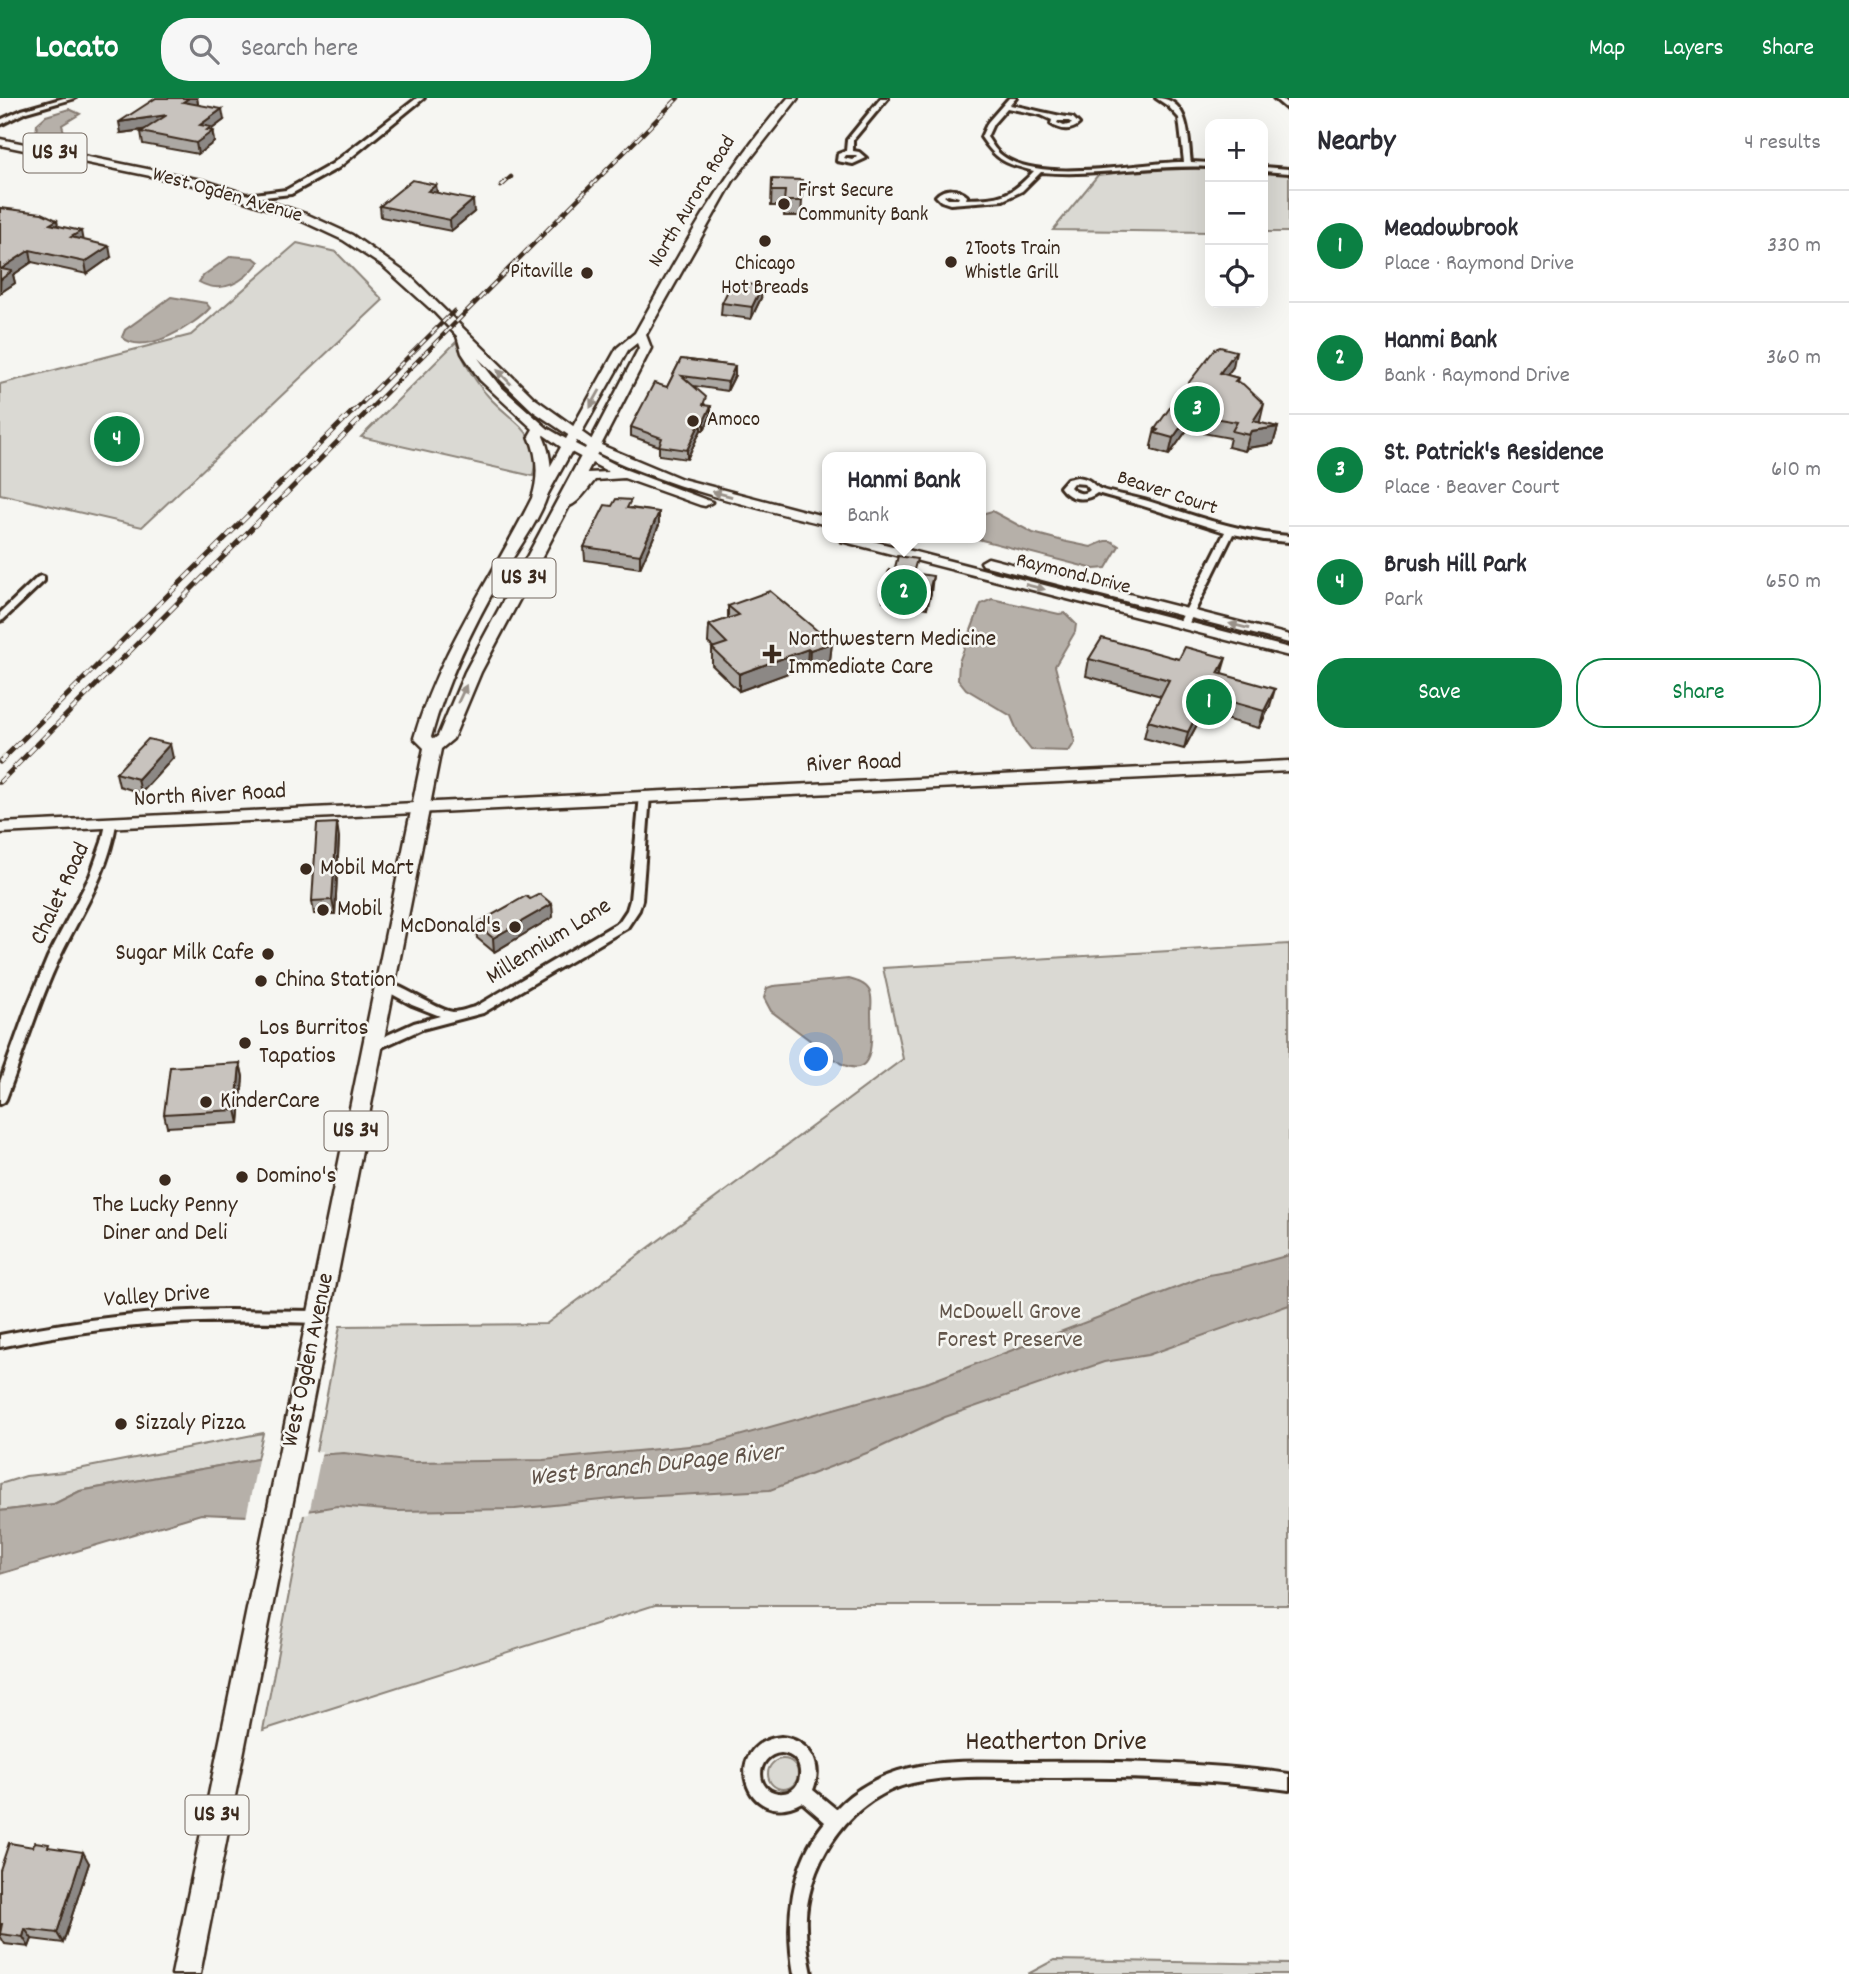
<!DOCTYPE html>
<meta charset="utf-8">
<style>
body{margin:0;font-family:Dekko,sans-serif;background:#f7f7f7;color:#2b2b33}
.controls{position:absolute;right:21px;top:21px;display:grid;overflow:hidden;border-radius:14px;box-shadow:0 7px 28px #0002}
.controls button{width:63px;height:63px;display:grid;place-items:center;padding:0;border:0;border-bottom:2px solid #e1e1e2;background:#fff;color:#2b2b33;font:35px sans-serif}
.you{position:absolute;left:817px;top:962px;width:24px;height:24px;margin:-18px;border:5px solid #fff;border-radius:50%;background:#1a73e8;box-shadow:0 0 0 10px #1a73e833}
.badge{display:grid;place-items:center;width:46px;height:46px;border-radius:50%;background:#0b8043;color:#fff;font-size:23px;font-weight:700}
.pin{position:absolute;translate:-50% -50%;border:4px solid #fff;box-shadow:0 2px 7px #0006}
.popup{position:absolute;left:822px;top:354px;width:164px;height:91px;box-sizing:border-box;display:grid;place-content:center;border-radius:14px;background:#fff;filter:drop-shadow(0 2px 5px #0005);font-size:23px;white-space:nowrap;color:#7c7c81}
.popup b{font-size:26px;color:#2b2b33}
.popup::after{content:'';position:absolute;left:50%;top:100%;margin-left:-14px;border:14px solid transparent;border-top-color:#fff}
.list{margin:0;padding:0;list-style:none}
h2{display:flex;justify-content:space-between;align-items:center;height:91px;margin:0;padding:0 28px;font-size:30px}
h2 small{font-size:23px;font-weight:400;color:#7c7c81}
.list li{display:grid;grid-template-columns:46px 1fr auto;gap:21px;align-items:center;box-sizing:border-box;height:112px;padding:0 28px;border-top:2px solid #e1e1e2}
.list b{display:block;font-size:26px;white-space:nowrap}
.list p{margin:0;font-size:23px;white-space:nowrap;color:#7c7c81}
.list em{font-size:23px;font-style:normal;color:#7c7c81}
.actions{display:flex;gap:14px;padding:21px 28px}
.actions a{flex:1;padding:16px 0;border:2px solid #0b8043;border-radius:28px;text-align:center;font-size:24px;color:#0b8043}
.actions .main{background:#0b8043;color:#fff}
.icon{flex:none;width:38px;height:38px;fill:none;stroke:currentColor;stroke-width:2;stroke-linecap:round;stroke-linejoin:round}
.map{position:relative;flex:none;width:1289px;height:1876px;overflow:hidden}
header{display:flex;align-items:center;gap:42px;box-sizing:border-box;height:98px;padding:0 35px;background:#0b8043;color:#fff}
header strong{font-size:33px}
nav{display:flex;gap:38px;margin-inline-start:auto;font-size:24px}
.search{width:490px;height:63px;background:#f7f7f7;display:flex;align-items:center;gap:18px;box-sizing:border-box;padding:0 24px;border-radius:28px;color:#7c7c81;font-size:26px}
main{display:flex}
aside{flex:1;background:#fff}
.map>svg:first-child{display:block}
.green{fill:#dad9d3;stroke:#8a8278;stroke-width:2}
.water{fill:#b6b0a9;stroke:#857a71;stroke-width:2}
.pier{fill:#f6f6f2}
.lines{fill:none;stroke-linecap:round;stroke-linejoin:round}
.street-casing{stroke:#3b2a1e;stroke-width:6}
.secondary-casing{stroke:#3b2a1e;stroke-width:5}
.primary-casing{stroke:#3b2a1e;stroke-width:5}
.street{fill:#f6f6f2;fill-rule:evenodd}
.secondary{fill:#f6f6f2;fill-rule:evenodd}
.primary{fill:#f6f6f2;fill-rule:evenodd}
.rail-far1-casing{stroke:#3b2a1e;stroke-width:4.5}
.rail-casing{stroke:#3b2a1e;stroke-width:5}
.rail-far1{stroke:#f6f6f2;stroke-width:2.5;stroke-dasharray:8;stroke-linecap:butt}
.rail{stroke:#f6f6f2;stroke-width:3.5;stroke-dasharray:10;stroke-linecap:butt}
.wall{fill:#aca8a3;stroke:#3b2a1e;stroke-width:2}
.shaded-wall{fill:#8c8885;stroke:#3b2a1e;stroke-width:2}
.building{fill:#c8c3be;stroke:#3b2a1e;stroke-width:2}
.oneway{fill:#989088}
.poi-dot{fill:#3b2a1e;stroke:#f6f6f2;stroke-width:2.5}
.labels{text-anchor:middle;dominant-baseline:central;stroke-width:5;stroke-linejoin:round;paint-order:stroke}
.far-poi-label{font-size:21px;fill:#3b2a1e;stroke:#f6f6f2;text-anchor:start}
.far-street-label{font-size:21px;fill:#3b2a1e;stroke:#f6f6f2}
.shield{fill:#f6f6f2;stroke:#73675e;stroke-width:2}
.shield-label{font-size:23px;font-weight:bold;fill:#3b2a1e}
.poi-label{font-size:24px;fill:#3b2a1e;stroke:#f6f6f2;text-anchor:start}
.street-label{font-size:24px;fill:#3b2a1e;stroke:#f6f6f2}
.park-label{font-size:24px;fill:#63564b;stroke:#f6f6f2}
.water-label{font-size:26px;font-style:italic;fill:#605248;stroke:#f6f6f2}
.near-street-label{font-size:28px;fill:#3b2a1e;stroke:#f6f6f2}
</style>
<header>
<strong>Locato</strong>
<div class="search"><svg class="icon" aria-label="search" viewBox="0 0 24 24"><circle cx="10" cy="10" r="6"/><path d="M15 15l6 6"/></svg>Search here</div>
<nav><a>Map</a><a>Layers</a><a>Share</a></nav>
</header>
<main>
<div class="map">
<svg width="1289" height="1876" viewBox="0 0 1289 1876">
<rect width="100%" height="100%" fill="#f6f6f2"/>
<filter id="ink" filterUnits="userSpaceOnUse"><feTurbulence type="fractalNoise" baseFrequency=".0143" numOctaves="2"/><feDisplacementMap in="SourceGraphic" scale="14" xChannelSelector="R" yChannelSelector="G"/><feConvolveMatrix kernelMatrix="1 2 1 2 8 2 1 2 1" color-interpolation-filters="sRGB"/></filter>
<g filter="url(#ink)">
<g class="green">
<path d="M1169,69L1210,70V134L1053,132L1098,77Z"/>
<path d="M1263,74L1289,76V134H1263Z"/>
<path d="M297,145L336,154L383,202L142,429L0,396V286L191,237Z"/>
<path d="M456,244C464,264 474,283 489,299C515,327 543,334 533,378L361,339Z"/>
<path d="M1289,846V1507H655L263,1632L340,1228L546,1226L903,961L883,870Z"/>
<path d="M263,1335L257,1361L80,1393L54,1406L0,1413V1386L26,1378L63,1374Z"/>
<circle cx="783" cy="1676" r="15"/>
<path d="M1054,1862L1289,1866V1876H1028Z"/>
</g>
<g class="water">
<path d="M69,11L80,16L62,27L64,34L59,41H44L36,37L37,26L46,18Z"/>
<path d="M231,158L254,160L259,164C244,184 222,197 199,184L204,177Z"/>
<path d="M171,199L206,205L210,210C195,227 144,259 122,239L125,232Z"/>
<path d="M992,413L1033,435L1067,444L1091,449L1105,443H1111L1119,448L1106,470L1094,471L974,440H981V416Z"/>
<path d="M992,501L1059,516L1065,515L1076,526L1075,534L1055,568L1075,644L1069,653L1031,652L1019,637L1011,618L966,591L958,581L959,564L981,506Z"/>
<path d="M849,881C856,883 865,885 869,892C873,899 871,906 871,914C871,933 878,985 840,965L771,913L764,900L767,890L773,888Z"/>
<path d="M1289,1157V1207L1148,1257L1104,1264L945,1319L872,1353L770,1392L621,1400L515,1411L397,1413L337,1408L273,1419L201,1416L0,1476V1413L54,1406L80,1393L257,1361L344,1355L413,1364L543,1362L710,1346L929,1284L1209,1177L1236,1172Z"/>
</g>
<path class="pier" d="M322,1353L309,1416L273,1423L246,1420L259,1357Z"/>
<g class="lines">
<defs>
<g id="street">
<path d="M64,0H75L26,14L0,27V22L22,12Z"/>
<path d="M417,0H424L338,70L291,96L246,101L242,99L246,97L286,92L332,66Z"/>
<path d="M881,0H888L853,42V53L859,54L866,60L864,61L853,66L837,63L838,56L846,53L847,42ZM855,57L857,59L852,62L844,60L846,57Z"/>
<path d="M1009,0H1016L1010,7C1032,11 1052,17 1073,20L1079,26C1071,34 1060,32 1051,26L1052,22L1041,17L1007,10L993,26L987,39C990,43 993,49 997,53C1030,89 1139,64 1184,64L1179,20L1168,8L1156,0C1190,0 1188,40 1191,64L1210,65V69C1153,66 1098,79 1041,74L1022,93L1003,102L950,106L941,103L936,98C945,89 958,90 967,98L966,101C1000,100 1009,100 1034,73C1006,66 997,63 981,39L988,24ZM1058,23H1069L1072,26L1064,28L1057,25ZM948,96L959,99L958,101H948L944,98Z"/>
<path d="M1274,0H1281L1289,7V13Z"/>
<path d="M1263,69L1289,71V75L1263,73Z"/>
<path d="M1077,379C1092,381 1090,385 1100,391C1110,395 1135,399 1148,403C1195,418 1239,434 1289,438V444L1264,442L1233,436L1188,527L1183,530L1180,529L1178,527L1225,434L1140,407L1097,395C1085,404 1069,402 1060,389L1067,381ZM1073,385L1085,386L1090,392C1084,398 1075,395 1070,389Z"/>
<path d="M41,478L44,479V483L3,522L0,523V515L38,479Z"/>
<path d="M645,694L650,697L642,802L639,812L627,830L483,915L422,931L378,951H370L368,948L370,945L414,925L440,918L412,907L381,890L379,887L381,884C397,882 433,911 453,914C460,914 469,910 475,909L619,824L627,812L630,802L640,697Z"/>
<path d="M111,722L116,726C108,776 81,815 60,859C38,905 24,954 6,1001L4,1004L0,1006V984L26,912L48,859L90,778L102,744L106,726Z"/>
<path d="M230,1212L319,1213L324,1215L326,1219L324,1223L319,1225C280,1224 241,1223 201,1224C134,1226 66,1235 0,1249V1237C76,1222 153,1212 230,1212Z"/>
<path d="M781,1639C809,1642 824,1666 813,1692L836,1711C855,1690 883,1676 910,1670C948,1661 988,1664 1027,1664C1115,1663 1202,1664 1289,1676V1692C1213,1682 1137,1679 1061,1680C1012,1680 960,1675 912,1685C852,1699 811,1759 806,1818C805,1838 808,1857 812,1876H794C785,1824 790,1767 825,1724L802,1704C745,1735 719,1645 781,1639ZM781,1655C808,1657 806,1698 778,1695C754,1692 756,1657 781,1655Z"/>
</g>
<g id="secondary">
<path d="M788,0H798L733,83L646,237L651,250L601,347L682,381L827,419V427C746,407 665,389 590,351L588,348L639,250L637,245L628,252L575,346L624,371L712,404L705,408L700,407L624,380L595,382C585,394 575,412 557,410V404L570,396L586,375L609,374L571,354L545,401H535L534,398L561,349L534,330L540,326L566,341L617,250L635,235C681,153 725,71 788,0Z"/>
<path d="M839,440H861L1289,550V558L841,443Z"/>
<path d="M988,460L1289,537V545L983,467L981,464Z"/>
<path d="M1289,663V673L0,735V725Z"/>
</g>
<path id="primary" d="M0,41L206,83L306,116L352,137L410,178L534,300L601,348L481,574L453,641L441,651L200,1876H172L424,650L414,640C440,551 491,482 532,400C539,379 538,358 529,338L533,331L480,282L462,255L457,238L435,215L384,169L343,142L298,121L199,88L0,47ZM478,260L533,313L586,349L465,574L438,638L434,641L431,639C447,581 473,528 503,476C518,450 542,420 549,391C553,373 550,354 543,338L547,330L499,287Z"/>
</defs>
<use href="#street" class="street-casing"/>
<use href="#secondary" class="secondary-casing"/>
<use href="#primary" class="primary-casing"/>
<use href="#street" class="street"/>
<use href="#secondary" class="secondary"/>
<use href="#primary" class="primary"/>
<defs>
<g id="rail-far1">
<path d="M501,88L511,79"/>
<path d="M352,315L454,213"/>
<path d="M366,315L678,0"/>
</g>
<g id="rail">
<path d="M0,664L353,313"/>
<path d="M0,684L368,313"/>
</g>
</defs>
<use href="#rail-far1" class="rail-far1-casing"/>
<use href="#rail" class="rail-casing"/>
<use href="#rail-far1" class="rail-far1"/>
<use href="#rail" class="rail"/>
</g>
<g class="wall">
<path d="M156,0H197L198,6L197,7L224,22L212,31L214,44L198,56L143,46L141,34L145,32L121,35Z"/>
<path d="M772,81L802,103L801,118H784V108H771Z"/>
<path d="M436,87L437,95L474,114L451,133L381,119L380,108Z"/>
<path d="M0,110L58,128L111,159L87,176L32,164L13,177L15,185L0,195Z"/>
<path d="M761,200L751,221L721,217L722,205Z"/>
<path d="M681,261L735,268V277L727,293L694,288L711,317L704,332H701L687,361L659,357V348L631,338V329L667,289Z"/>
<path d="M1233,269L1227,277L1238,280L1237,284L1260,323L1259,325L1278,329L1273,346L1247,350L1245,353L1228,349L1230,340L1187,332L1169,357L1152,352V348H1151L1155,331Z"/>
<path d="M631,410L659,414V427L640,470L585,462L584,449Z"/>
<path d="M916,475L931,495L927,510L883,503L885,486Z"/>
<path d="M728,508L832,545L830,562L809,570L807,568L739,593L712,567V550L713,549L708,545L709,527L728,521Z"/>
<path d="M1089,561L1222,576L1270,608L1259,630L1213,618L1200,621L1184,651L1144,640L1148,623L1161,598L1086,578Z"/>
<path d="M173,660L141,695L119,688L116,675Z"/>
<path d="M339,739L335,816H314L312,803Z"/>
<path d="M553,819L494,854L477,840L476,826Z"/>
<path d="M240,965L243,979L239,1025L167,1029L164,1016Z"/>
<path d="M33,1749L51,1750L89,1765L63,1845L32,1841L29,1849L5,1846L0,1838V1772Z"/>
</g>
<g class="shaded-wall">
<path d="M189,0H197L198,6L185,15L183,4Z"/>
<path d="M222,11L224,22L212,31L214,44L198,56L196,45L200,27Z"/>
<path d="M167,17L169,28L121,35L119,24Z"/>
<path d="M436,87L437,98L428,93Z"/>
<path d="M473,102L474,114L451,133L450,122Z"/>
<path d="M57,122L59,133L50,126Z"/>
<path d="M81,133L83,144L71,139Z"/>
<path d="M109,148L111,159L87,176L85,164Z"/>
<path d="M30,152L32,164L13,177L15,185L0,195L1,171Z"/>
<path d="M762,188L761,200L751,221L752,209Z"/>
<path d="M1236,253L1233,269L1216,291L1220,275Z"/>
<path d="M735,268V277L727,293L728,284Z"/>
<path d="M1264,306L1260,323L1253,333L1278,329L1273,346L1247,350L1245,353L1253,323Z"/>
<path d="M711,308V317L704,332V323Z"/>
<path d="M1190,316L1187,332L1169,357L1173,340Z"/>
<path d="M701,323V332L687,361V352Z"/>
<path d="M659,414V427L640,470V457Z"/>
<path d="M933,478L931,495L927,510L929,492Z"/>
<path d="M832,545L830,562L809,570L810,552Z"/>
<path d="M808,551L807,568L739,593V576Z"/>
<path d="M1226,560L1221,577L1218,575Z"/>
<path d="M1275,591L1270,608L1259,630L1264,613Z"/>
<path d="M1218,600L1213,618L1200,621L1184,651L1188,634L1204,603Z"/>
<path d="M170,646L173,660L141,695L138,681Z"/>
<path d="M337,725L339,739L335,816L332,802Z"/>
<path d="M552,806L553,819L494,854L493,840Z"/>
<path d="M240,965L243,979L239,1025L236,1012Z"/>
<path d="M83,1754L89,1765L63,1845L57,1835Z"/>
<path d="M25,1831L32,1841L29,1849L23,1839Z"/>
</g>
<g class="building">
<path d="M156,0H189L183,4L222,11L200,27L211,29L207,32L213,33L196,45L141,34L167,17L119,24Z"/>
<path d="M772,81L802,82V103H784L785,93H772Z"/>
<path d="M412,82L436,87L428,93L473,102L450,122L380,108Z"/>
<path d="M0,110L42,115L57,122L50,126L81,133L71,139L109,148L85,164L30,152L1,171L12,173L0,182Z"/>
<path d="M732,184L762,188L752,209L722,205Z"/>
<path d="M1220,249L1236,253L1220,275L1238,280L1235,283L1243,286L1264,306L1253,323L1278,329L1251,333L1249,337L1232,333L1237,324L1190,316L1173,340L1155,335L1158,332L1155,331L1176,301L1215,251Z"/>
<path d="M681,261L735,268L728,284L682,278L706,299L703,307L711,308L704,323H701L687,352L659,348L662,340L631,329L654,285L667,289Z"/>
<path d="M616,401L631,402L627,410L659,414L640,457L584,449L605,407L612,408Z"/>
<path d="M898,458L917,461L913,475L933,478L929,492L885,486L889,472L894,473Z"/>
<path d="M770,493L832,545L810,552L808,551L739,576L712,550L727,545L709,527L739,517L728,508Z"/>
<path d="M1102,540L1179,561L1185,549L1226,560L1218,575L1275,591L1264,613L1218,600L1204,603L1188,634L1148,623L1169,582L1089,561Z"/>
<path d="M148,641L170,646L138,681L116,675Z"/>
<path d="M337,725L332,802L312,803L317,726Z"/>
<path d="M540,796L552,806L493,840L476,826L526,798L530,801Z"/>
<path d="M240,965L236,1012L164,1016L170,969Z"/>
<path d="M35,1744L49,1746L48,1749L83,1754L57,1835L25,1831L23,1839L0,1836L2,1826H0V1772L9,1745L33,1749Z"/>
</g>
<defs><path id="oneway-solid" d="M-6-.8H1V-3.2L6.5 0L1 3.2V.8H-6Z" transform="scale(1.75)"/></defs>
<g class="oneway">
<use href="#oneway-solid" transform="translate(504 279) rotate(-134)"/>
<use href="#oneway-solid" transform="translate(595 301) rotate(119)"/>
<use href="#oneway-solid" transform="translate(722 396) rotate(-165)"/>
<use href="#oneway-solid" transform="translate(1035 489) rotate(14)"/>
<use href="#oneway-solid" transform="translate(1239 528) rotate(-166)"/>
<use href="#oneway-solid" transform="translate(462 596) rotate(-65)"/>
</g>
</g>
<g class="poi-dot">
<circle cx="784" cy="106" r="7"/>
<circle cx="765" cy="143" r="7"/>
<circle cx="951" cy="164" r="7"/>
<circle cx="587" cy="175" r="7"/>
<circle cx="693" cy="323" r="7"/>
<path d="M768.5 545.5h7v7h7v7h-7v7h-7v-7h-7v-7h7z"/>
<circle cx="306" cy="771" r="7"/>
<circle cx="323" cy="812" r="7"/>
<circle cx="515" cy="829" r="7"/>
<circle cx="268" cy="856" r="7"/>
<circle cx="261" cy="883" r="7"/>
<circle cx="245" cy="945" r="7"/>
<circle cx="206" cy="1004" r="7"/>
<circle cx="242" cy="1079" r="7"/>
<circle cx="165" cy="1082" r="7"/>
<circle cx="121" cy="1326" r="7"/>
</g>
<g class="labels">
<g class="far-poi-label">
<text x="798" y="94">First Secure<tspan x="798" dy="24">Community Bank</tspan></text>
<text x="965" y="152">2Toots Train<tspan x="965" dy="24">Whistle Grill</tspan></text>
<text x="765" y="167" text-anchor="middle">Chicago<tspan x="765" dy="24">Hot Breads</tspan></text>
<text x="573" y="175" text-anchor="end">Pitaville</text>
<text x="707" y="323">Amoco</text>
</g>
<g class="far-street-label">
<text transform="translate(227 98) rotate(16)">West Ogden Avenue</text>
<text transform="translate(693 104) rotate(-59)">North Aurora Road</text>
<text transform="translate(1167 396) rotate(18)">Beaver Court</text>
<text transform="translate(1073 477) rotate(14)">Raymond Drive</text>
</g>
<g class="shield">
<rect x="23.5" y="35.5" width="63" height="39" rx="5"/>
<rect x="492.5" y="460.5" width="63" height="39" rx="5"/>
<rect x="324.5" y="1013.5" width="63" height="39" rx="5"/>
<rect x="185.5" y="1697.5" width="63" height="39" rx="5"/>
</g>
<g class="shield-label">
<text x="55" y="55">US 34</text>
<text x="524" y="480">US 34</text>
<text x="356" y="1033">US 34</text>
<text x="217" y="1717">US 34</text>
</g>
<g class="poi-label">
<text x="788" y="542">Northwestern Medicine<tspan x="788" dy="28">Immediate Care</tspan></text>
<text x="320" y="771">Mobil Mart</text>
<text x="337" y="812">Mobil</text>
<text x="501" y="829" text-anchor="end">McDonald's</text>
<text x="254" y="856" text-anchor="end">Sugar Milk Cafe</text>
<text x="275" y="883">China Station</text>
<text x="259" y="931">Los Burritos<tspan x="259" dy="28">Tapatios</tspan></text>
<text x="220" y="1004">KinderCare</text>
<text x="256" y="1079">Domino's</text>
<text x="165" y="1108" text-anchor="middle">The Lucky Penny<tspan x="165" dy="28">Diner and Deli</tspan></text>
<text x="135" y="1326">Sizzaly Pizza</text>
</g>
<g class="street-label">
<text transform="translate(854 666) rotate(-2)">River Road</text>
<text transform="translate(210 698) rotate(-3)">North River Road</text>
<text transform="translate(61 796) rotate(-65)">Chalet Road</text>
<text transform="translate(549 844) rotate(-32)">Millennium Lane</text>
<text transform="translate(157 1199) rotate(-4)">Valley Drive</text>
<text transform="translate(309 1262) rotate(-78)">West Ogden Avenue</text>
</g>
<g class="park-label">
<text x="1010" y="1215">McDowell Grove<tspan x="1010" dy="28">Forest Preserve</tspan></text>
</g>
<g class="water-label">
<text transform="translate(656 1368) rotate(-6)">West Branch DuPage River</text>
</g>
<g class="near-street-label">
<text x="1056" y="1646">Heatherton Drive</text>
</g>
</g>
</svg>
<div class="controls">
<button>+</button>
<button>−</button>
<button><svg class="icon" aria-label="locate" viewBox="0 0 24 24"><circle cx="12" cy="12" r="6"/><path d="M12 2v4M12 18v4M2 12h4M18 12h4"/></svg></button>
</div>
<div class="you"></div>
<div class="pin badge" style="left:1209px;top:604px">1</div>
<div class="pin badge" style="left:904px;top:494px">2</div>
<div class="popup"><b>Hanmi Bank</b>Bank</div>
<div class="pin badge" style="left:1197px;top:311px">3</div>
<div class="pin badge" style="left:117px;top:341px">4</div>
</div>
<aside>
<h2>Nearby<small>4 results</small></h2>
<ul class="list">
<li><span class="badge">1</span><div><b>Meadowbrook</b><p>Place · Raymond Drive</p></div><em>330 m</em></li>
<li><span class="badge">2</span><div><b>Hanmi Bank</b><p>Bank · Raymond Drive</p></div><em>360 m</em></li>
<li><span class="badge">3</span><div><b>St. Patrick's Residence</b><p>Place · Beaver Court</p></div><em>610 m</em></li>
<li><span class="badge">4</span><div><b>Brush Hill Park</b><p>Park</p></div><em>650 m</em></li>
</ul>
<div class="actions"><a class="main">Save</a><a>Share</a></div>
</aside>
</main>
